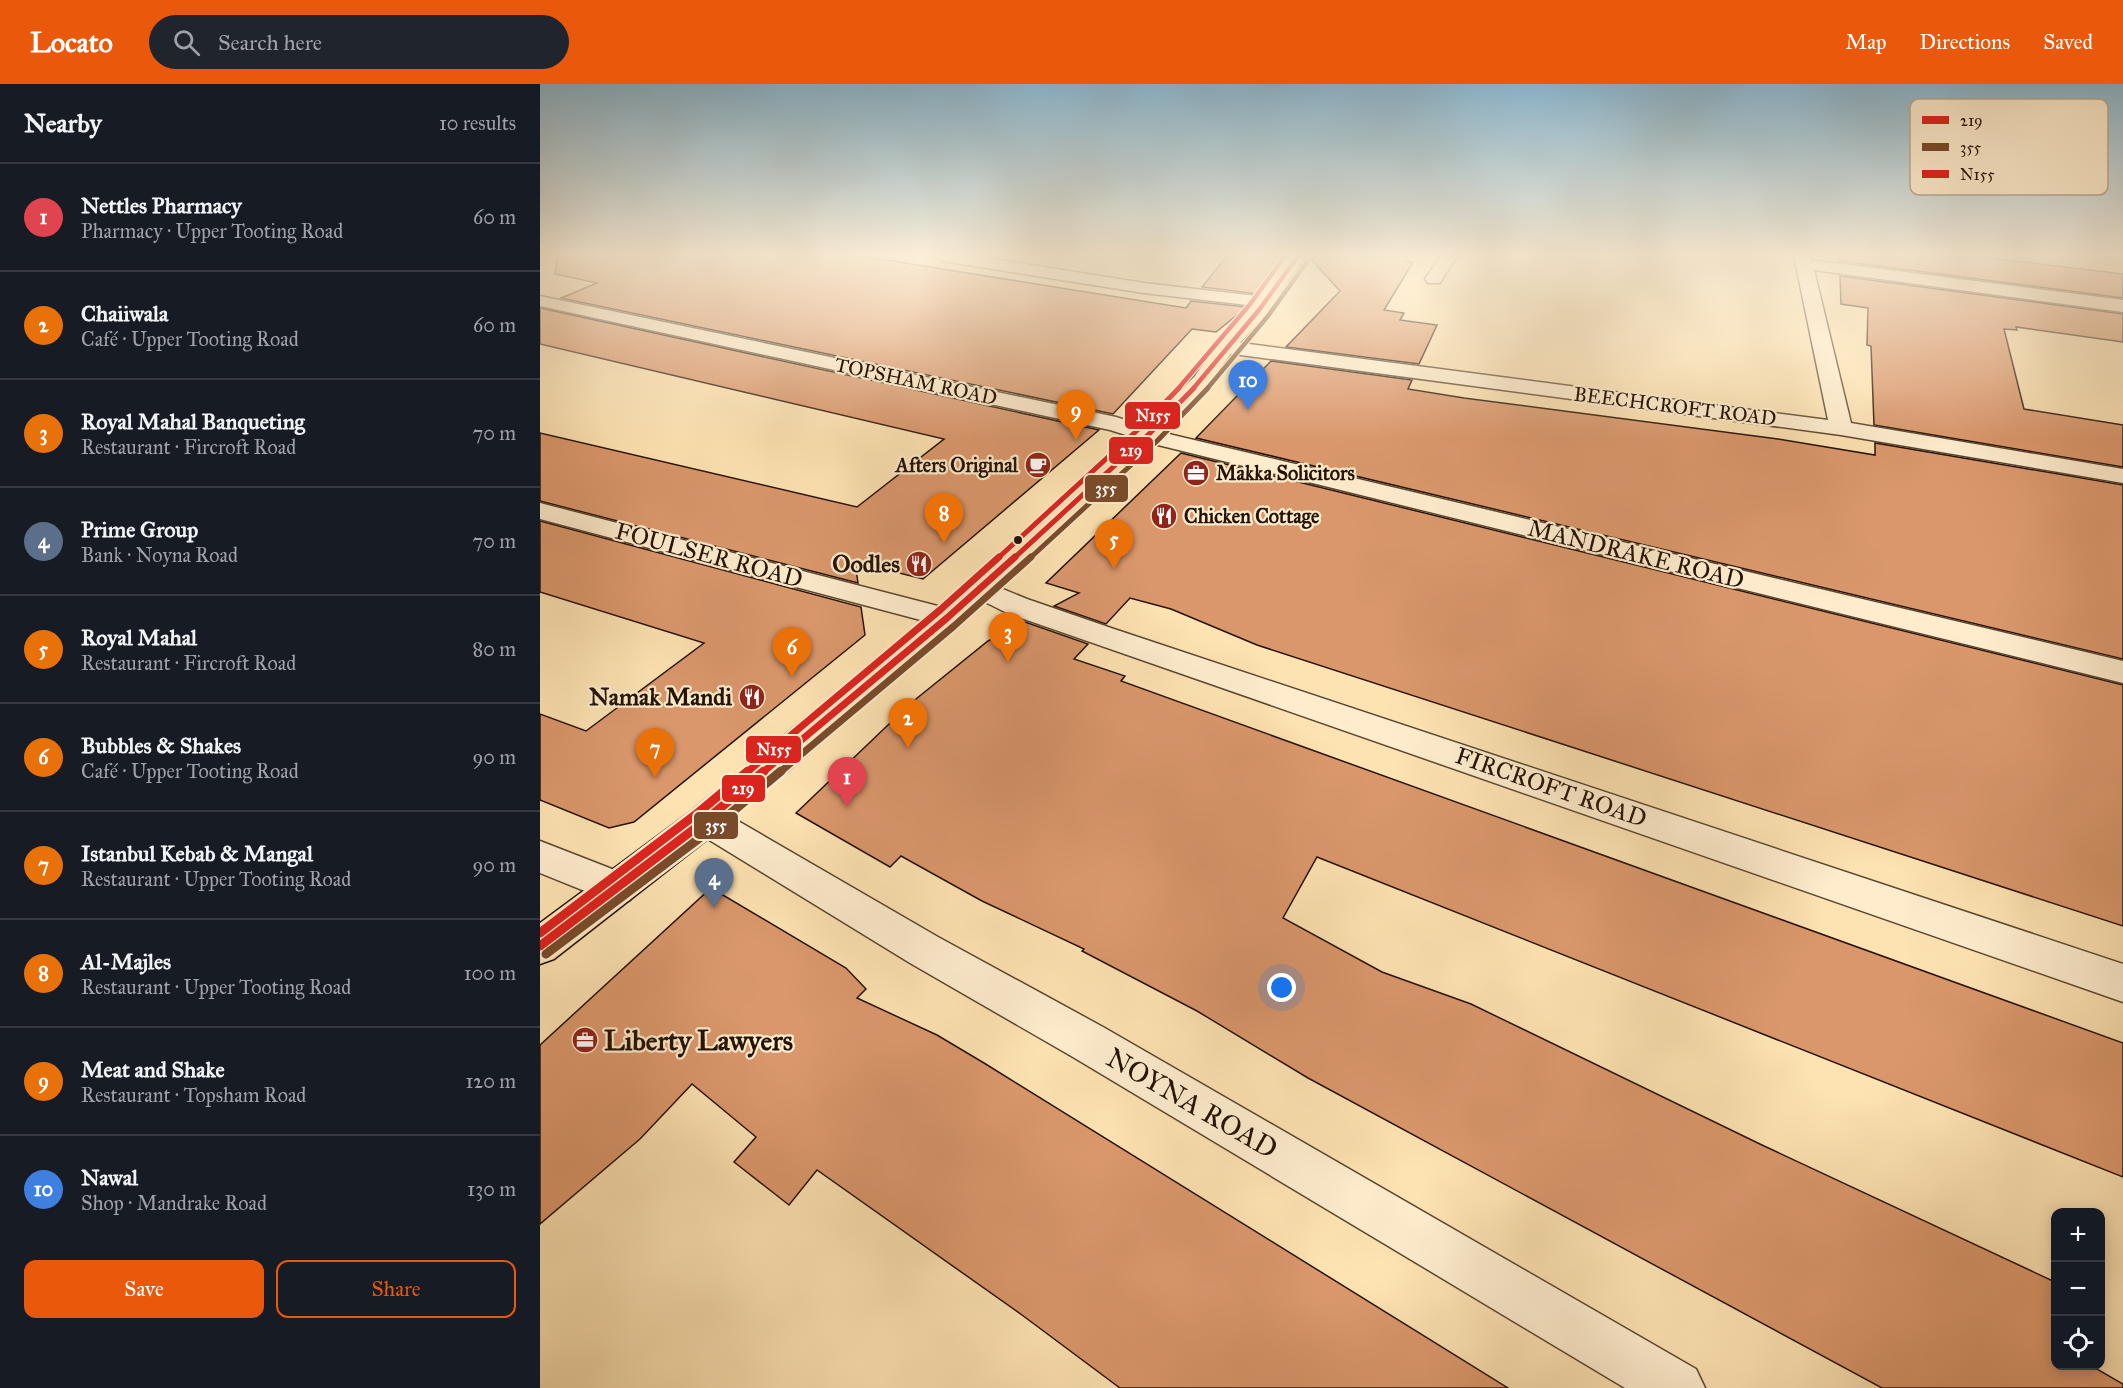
<!DOCTYPE html>
<meta charset="utf-8">
<style>
body{margin:0;font-family:"IM FELL Great Primer",serif;background:#20242c;color:#f1f3f6}
.controls{position:absolute;right:18px;bottom:18px;display:grid;overflow:hidden;border-radius:12px;box-shadow:0 3px 15px #0003}
.controls button{width:54px;height:54px;display:grid;place-items:center;padding:0;border:0;border-bottom:2px solid #363941;background:#171b24;color:#f1f3f6;font:30px sans-serif}
.you{position:absolute;left:742px;top:904px;width:21px;height:21px;margin:-15px;border:4px solid #fff;border-radius:50%;background:#1a73e8;box-shadow:0 0 0 9px #1a73e833}
.badge{display:grid;place-items:center;width:39px;height:39px;border-radius:50%;background:#ea580c;color:#fff;font-size:20px;font-weight:700}
.pin{position:absolute;translate:-50% -50px;filter:drop-shadow(0 2px 3px #0008)}
.pin::after{content:'';position:absolute;top:32px;width:21px;height:18px;background:inherit;clip-path:polygon(0 0,100% 0,50% 100%)}
.list{margin:0;padding:0;list-style:none}
h2{display:flex;justify-content:space-between;align-items:center;height:78px;margin:0;padding:0 24px;font-size:26px}
h2 small{font-size:20px;font-weight:400;color:#9ea1a6}
.list li{display:grid;grid-template-columns:39px 1fr auto;gap:18px;align-items:center;box-sizing:border-box;height:108px;padding:0 24px;border-top:2px solid #363941}
.list b{display:block;font-size:22px;white-space:nowrap}
.list p{margin:0;font-size:20px;white-space:nowrap;color:#9ea1a6}
.list em{font-size:20px;font-style:normal;color:#9ea1a6}
.actions{display:flex;gap:12px;padding:18px 24px}
.actions a{flex:1;padding:14px 0;border:2px solid #ea580c;border-radius:12px;text-align:center;font-size:21px;color:#ea580c}
.actions .main{background:#ea580c;color:#fff}
.icon{flex:none;width:33px;height:33px;fill:none;stroke:currentColor;stroke-width:2;stroke-linecap:round;stroke-linejoin:round}
.map{position:relative;flex:none;width:1583px;height:1304px;overflow:hidden}
header{display:flex;align-items:center;gap:36px;box-sizing:border-box;height:84px;padding:0 30px;background:#ea580c;color:#fff}
header strong{font-size:28px}
nav{display:flex;gap:33px;margin-inline-start:auto;font-size:21px}
.search{width:420px;height:54px;background:#20242c;display:flex;align-items:center;gap:15px;box-sizing:border-box;padding:0 21px;border-radius:33px;color:#9ea1a6;font-size:22px}
main{display:flex}
aside{flex:1;background:#171b24}
.map>svg:first-child{display:block}
.building{fill:#da976c;stroke:#251204;stroke-width:1.5}
.lines{fill:none;stroke-linecap:round;stroke-linejoin:round}
.minor-casing{stroke:#5b4630;stroke-width:3}
.highway-casing{stroke:#251204;stroke-width:3}
.minor{fill:#feeccd;fill-rule:evenodd}
.highway{fill:#fde2b2;fill-rule:evenodd}
.bus-1-far3-casing{stroke:#feeccd;stroke-width:7}
.bus-1-far2-casing{stroke:#feeccd;stroke-width:8}
.bus-1-far1-casing{stroke:#feeccd;stroke-width:11}
.bus-1-casing{stroke:#feeccd;stroke-width:14}
.bus-2-far3-casing{stroke:#feeccd;stroke-width:7}
.bus-2-far2-casing{stroke:#feeccd;stroke-width:8}
.bus-2-far1-casing{stroke:#feeccd;stroke-width:11}
.bus-2-casing{stroke:#feeccd;stroke-width:14}
.bus-3-far3-casing{stroke:#feeccd;stroke-width:7}
.bus-3-far2-casing{stroke:#feeccd;stroke-width:8}
.bus-3-far1-casing{stroke:#feeccd;stroke-width:11}
.bus-3-casing{stroke:#feeccd;stroke-width:14}
.bus-1-far3{stroke:#dc241f;stroke-width:4.5}
.bus-1-far2{stroke:#dc241f;stroke-width:5}
.bus-1-far1{stroke:#dc241f;stroke-width:7}
.bus-1{stroke:#dc241f;stroke-width:9}
.bus-2-far3{stroke:#7a4b2a;stroke-width:4.5}
.bus-2-far2{stroke:#7a4b2a;stroke-width:5}
.bus-2-far1{stroke:#7a4b2a;stroke-width:7}
.bus-2{stroke:#7a4b2a;stroke-width:9}
.bus-3-far3{stroke:#dc241f;stroke-width:4.5}
.bus-3-far2{stroke:#dc241f;stroke-width:5}
.bus-3-far1{stroke:#dc241f;stroke-width:7}
.bus-3{stroke:#dc241f;stroke-width:9}
.bus-dot{fill:#251204;stroke:#feeccd;stroke-width:2}
.labels{text-anchor:middle;dominant-baseline:central;stroke-width:4.5;stroke-linejoin:round;paint-order:stroke}
.far-street-label{font-size:20px;fill:#251204;stroke:#feeccd}
.far-poi-label{font-size:20px;font-weight:bold;fill:#251204;stroke:#feeccd;text-anchor:start}
.street-label{font-size:24px;fill:#251204;stroke:#feeccd}
.poi-label{font-size:24px;font-weight:bold;fill:#251204;stroke:#feeccd;text-anchor:end}
.near-poi-label{font-size:28px;font-weight:bold;fill:#251204;stroke:#feeccd;text-anchor:start}
.near-street-label{font-size:28px;fill:#251204;stroke:#feeccd}
.key{fill:#feeccd;stroke:#bdab91;stroke-width:1.5}
.key-label{font-size:16px;fill:#251204}
.line-badge{stroke:#feeccd;stroke-width:2}
.badge-label{font-size:16px;text-anchor:middle;font-weight:bold;fill:#fff}
</style>
<header>
<strong>Locato</strong>
<div class="search"><svg class="icon" aria-label="search" viewBox="0 0 24 24"><circle cx="10" cy="10" r="6"/><path d="M15 15l6 6"/></svg>Search here</div>
<nav><a>Map</a><a>Directions</a><a>Saved</a></nav>
</header>
<main>
<aside>
<h2>Nearby<small>10 results</small></h2>
<ul class="list">
<li><span class="badge" style="background:#e0444e">1</span><div><b>Nettles Pharmacy</b><p>Pharmacy · Upper Tooting Road</p></div><em>60 m</em></li>
<li><span class="badge" style="background:#e8710a">2</span><div><b>Chaiiwala</b><p>Café · Upper Tooting Road</p></div><em>60 m</em></li>
<li><span class="badge" style="background:#e8710a">3</span><div><b>Royal Mahal Banqueting</b><p>Restaurant · Fircroft Road</p></div><em>70 m</em></li>
<li><span class="badge" style="background:#5c6f8a">4</span><div><b>Prime Group</b><p>Bank · Noyna Road</p></div><em>70 m</em></li>
<li><span class="badge" style="background:#e8710a">5</span><div><b>Royal Mahal</b><p>Restaurant · Fircroft Road</p></div><em>80 m</em></li>
<li><span class="badge" style="background:#e8710a">6</span><div><b>Bubbles &amp; Shakes</b><p>Café · Upper Tooting Road</p></div><em>90 m</em></li>
<li><span class="badge" style="background:#e8710a">7</span><div><b>Istanbul Kebab &amp; Mangal</b><p>Restaurant · Upper Tooting Road</p></div><em>90 m</em></li>
<li><span class="badge" style="background:#e8710a">8</span><div><b>Al-Majles</b><p>Restaurant · Upper Tooting Road</p></div><em>100 m</em></li>
<li><span class="badge" style="background:#e8710a">9</span><div><b>Meat and Shake</b><p>Restaurant · Topsham Road</p></div><em>120 m</em></li>
<li><span class="badge" style="background:#3f7fe0">10</span><div><b>Nawal</b><p>Shop · Mandrake Road</p></div><em>130 m</em></li>
</ul>
<div class="actions"><a class="main">Save</a><a>Share</a></div>
</aside>
<div class="map">
<svg width="1583" height="1304" viewBox="0 0 1583 1304">
<rect width="100%" height="100%" fill="#fde2b2"/>
<filter id="stains"><feTurbulence type="fractalNoise" baseFrequency=".00333" numOctaves="4"/><feColorMatrix values="0 0 0 0 .2 0 0 0 0 .09 0 0 0 0 .02 0 0 0 .5 -.17"/></filter>
<radialGradient id="worn" r=".72"><stop offset=".6" stop-color="#630" stop-opacity="0"/><stop offset="1" stop-color="#630" stop-opacity=".3"/></radialGradient>
<g class="building">
<path d="M17,172H321L646,224L651,217L707,223L676,248L652,245L573,330L21,214L57,199L15,190Z"/>
<path d="M687,172H746L718,210L662,203Z"/>
<path d="M768,172H868L865,177L873,178L844,226L864,229L860,236L897,241L879,280L746,263L800,207Z"/>
<path d="M1300,172H1434L1583,190V214L1300,177Z"/>
<path d="M1300,192L1583,230V258L1476,243L1477,246L1464,245L1484,325L1583,341V383L1334,341L1331,262L1327,261L1328,224L1301,220Z"/>
<path d="M0,224L559,346L383,495L315,478L318,499L0,417V349L317,423L404,355L0,260Z"/>
<path d="M731,277L872,296L868,305L924,314L1238,355L1335,371V359L1583,401V575L656,354Z"/>
<path d="M641,369L1583,601V842L717,561L631,525L590,514L566,540L514,522L539,509L506,499Z"/>
<path d="M0,437L321,523L325,551L94,738L69,744L0,716V630L46,647L164,559L0,508Z"/>
<path d="M485,538L548,560L534,575L585,592L581,597L1583,959V1093L777,773L743,834L842,888L931,920L1222,1061L1515,1198V1281H1550L1583,1300V1304H1342L768,994L657,927L542,867L544,865L442,817L361,772L350,783L256,729L371,619L448,557Z"/>
<path d="M171,804L306,884L326,905L317,914L397,951L444,979L968,1304H580L482,1231L277,1086L249,1121L194,1078L216,1053L152,1000L100,1055L0,1140V961Z"/>
</g>
<g class="lines">
<defs>
<g id="minor">
<path d="M394,172H435L604,199L725,213L731,214L734,218L731,222L725,223L604,209L402,177Z"/>
<path d="M901,172H917L900,199H888L885,195Z"/>
<path d="M1254,172H1270L1271,176L1583,216V228L1274,186L1311,339L1583,385V399L1301,351L686,269L679,267L676,263L679,259L686,257L1288,336Z"/>
<path d="M0,212L576,333L633,351L1583,577V599L618,361L570,346L0,222Z"/>
<path d="M0,419L417,527L422,534L417,541L407,543L0,435Z"/>
<path d="M441,496L487,515L574,545L1583,880V918L467,529L431,511L427,505L431,499Z"/>
<path d="M166,722L179,726L398,853L563,943L1156,1285L1165,1304H1085L533,973L370,879L153,746L148,736L153,726Z"/>
<path d="M0,757L90,792L96,804L90,816L77,820L0,789Z"/>
</g>
<path id="highway" d="M749,172H766L726,230L693,267L668,301L618,354L531,436L417,541L179,746L14,875L0,880V839L153,726L397,527L513,426L602,344L654,293L679,259L712,222Z"/>
</defs>
<use href="#minor" class="minor-casing"/>
<use href="#highway" class="highway-casing"/>
<use href="#minor" class="minor"/>
<use href="#highway" class="highway"/>
<defs>
<path id="bus-1-far3" d="M652,306L719,226L758,172"/>
<path id="bus-1-far2" d="M473,475L610,349L654,304"/>
<path id="bus-1-far1" d="M222,689L407,534L475,473"/>
<path id="bus-1" d="M0,862L166,736L224,687"/>
<path id="bus-2-far3" d="M666,306L728,232L767,178"/>
<path id="bus-2-far2" d="M489,475L617,357L668,304"/>
<path id="bus-2-far1" d="M239,689L414,542L491,473"/>
<path id="bus-2" d="M6,870L173,744L241,687"/>
<path id="bus-3-far3" d="M637,306L711,219L745,172"/>
<path id="bus-3-far2" d="M457,475L603,341L639,304"/>
<path id="bus-3-far1" d="M206,689L400,526L459,473"/>
<path id="bus-3" d="M0,849L159,728L208,687"/>
</defs>
<use href="#bus-1-far3" class="bus-1-far3-casing"/>
<use href="#bus-1-far2" class="bus-1-far2-casing"/>
<use href="#bus-1-far1" class="bus-1-far1-casing"/>
<use href="#bus-1" class="bus-1-casing"/>
<use href="#bus-2-far3" class="bus-2-far3-casing"/>
<use href="#bus-2-far2" class="bus-2-far2-casing"/>
<use href="#bus-2-far1" class="bus-2-far1-casing"/>
<use href="#bus-2" class="bus-2-casing"/>
<use href="#bus-3-far3" class="bus-3-far3-casing"/>
<use href="#bus-3-far2" class="bus-3-far2-casing"/>
<use href="#bus-3-far1" class="bus-3-far1-casing"/>
<use href="#bus-3" class="bus-3-casing"/>
<use href="#bus-1-far3" class="bus-1-far3"/>
<use href="#bus-1-far2" class="bus-1-far2"/>
<use href="#bus-1-far1" class="bus-1-far1"/>
<use href="#bus-1" class="bus-1"/>
<use href="#bus-2-far3" class="bus-2-far3"/>
<use href="#bus-2-far2" class="bus-2-far2"/>
<use href="#bus-2-far1" class="bus-2-far1"/>
<use href="#bus-2" class="bus-2"/>
<use href="#bus-3-far3" class="bus-3-far3"/>
<use href="#bus-3-far2" class="bus-3-far2"/>
<use href="#bus-3-far1" class="bus-3-far1"/>
<use href="#bus-3" class="bus-3"/>
</g>
<linearGradient id="sky" x2="0" y2="1"><stop stop-color="#8bb8d1"/><stop offset="0.48" stop-color="#fef2dc"/><stop offset="1" stop-color="#fef2dc" stop-opacity="0"/></linearGradient>
<rect width="1583" height="355" fill="url(#sky)"/>
<defs>
<symbol id="cafe-disc" viewBox="-11 -11 22 22"><circle r="9.5" fill="#8f2418" stroke="#feeccd"/><path d="M-5.5-4.5H6V0H3Q3 3.5 0 3.5H-2.5Q-5.5 3.5-5.5 0ZM3-3.2v2h1.7v-2ZM-6 4.5H4V6H-6Z" fill="#fff"/></symbol>
<symbol id="office-disc" viewBox="-11 -11 22 22"><circle r="9.5" fill="#8f2418" stroke="#feeccd"/><path d="M-6-3h4V-5.5h4V-3h4V5H-6ZM-1-4.5V-3h2v-1.5ZM-6 0V1H6V0Z" fill="#fff"/></symbol>
<symbol id="restaurant-disc" viewBox="-11 -11 22 22"><circle r="9.5" fill="#8f2418" stroke="#feeccd"/><path d="M-5-6h1v4h1v-4h1v4h1v-4h1v5L-1.5 .5V6h-2V.5L-5-1ZM5-6V6H3V1.5H1.5Q1.5-4 5-6Z" fill="#fff"/></symbol>
</defs>
<g fill-rule="evenodd">
<use href="#cafe-disc" x="483" y="366" width="30" height="30"/>
<use href="#office-disc" x="641" y="374" width="30" height="30"/>
<use href="#restaurant-disc" x="609" y="417" width="30" height="30"/>
<use href="#restaurant-disc" x="364" y="465" width="30" height="30"/>
<use href="#restaurant-disc" x="197" y="598" width="30" height="30"/>
<use href="#office-disc" x="30" y="941" width="30" height="30"/>
</g>
<circle class="bus-dot" cx="478" cy="456" r="5"/>
<g class="labels">
<g class="far-street-label">
<text transform="translate(376 297) rotate(12)">TOPSHAM ROAD</text>
<text transform="translate(1135 322) rotate(7)">BEECHCROFT ROAD</text>
</g>
<g class="far-poi-label">
<text x="478" y="381" text-anchor="end">Afters Original</text>
<text x="676" y="389">Makka Solicitors</text>
<text x="644" y="432">Chicken Cottage</text>
</g>
<g class="street-label">
<text transform="translate(1096 470) rotate(14)">MANDRAKE ROAD</text>
<text transform="translate(169 471) rotate(15)">FOULSER ROAD</text>
<text transform="translate(1011 703) rotate(19)">FIRCROFT ROAD</text>
</g>
<g class="poi-label">
<text x="360" y="480">Oodles</text>
<text x="192" y="613">Namak Mandi</text>
</g>
<g class="near-poi-label">
<text x="64" y="956">Liberty Lawyers</text>
</g>
<g class="near-street-label">
<text transform="translate(652 1019) rotate(30)">NOYNA ROAD</text>
</g>
</g>
<rect x="1370" y="15" width="198" height="96" rx="9" class="key"/>
<rect x="1382" y="32" width="27" height="8" fill="#dc241f"/>
<rect x="1382" y="59" width="27" height="8" fill="#7a4b2a"/>
<rect x="1382" y="86" width="27" height="8" fill="#dc241f"/>
<g class="key-label">
<text x="1420" y="42">219</text>
<text x="1420" y="69">355</text>
<text x="1420" y="96">N155</text>
</g>
<g class="line-badge">
<rect x="584" y="317" width="57" height="29" rx="6" fill="#dc241f"/>
<rect x="568" y="352" width="46" height="29" rx="6" fill="#dc241f"/>
<rect x="544" y="390" width="45" height="29" rx="6" fill="#7a4b2a"/>
<rect x="205" y="651" width="57" height="29" rx="6" fill="#dc241f"/>
<rect x="181" y="690" width="45" height="29" rx="6" fill="#dc241f"/>
<rect x="153" y="727" width="46" height="29" rx="6" fill="#7a4b2a"/>
</g>
<g class="badge-label">
<text x="613" y="337">N155</text>
<text x="591" y="372">219</text>
<text x="566" y="410">355</text>
<text x="234" y="671">N155</text>
<text x="203" y="710">219</text>
<text x="176" y="747">355</text>
</g>
<rect width="100%" height="100%" filter="url(#stains)"/>
<rect width="100%" height="100%" fill="url(#worn)"/>
</svg>
<div class="controls">
<button>+</button>
<button>−</button>
<button><svg class="icon" aria-label="locate" viewBox="0 0 24 24"><circle cx="12" cy="12" r="6"/><path d="M12 2v4M12 18v4M2 12h4M18 12h4"/></svg></button>
</div>
<div class="you"></div>
<div class="pin badge" style="left:307px;top:723px;background:#e0444e">1</div>
<div class="pin badge" style="left:368px;top:664px;background:#e8710a">2</div>
<div class="pin badge" style="left:468px;top:578px;background:#e8710a">3</div>
<div class="pin badge" style="left:174px;top:824px;background:#5c6f8a">4</div>
<div class="pin badge" style="left:574px;top:485px;background:#e8710a">5</div>
<div class="pin badge" style="left:252px;top:593px;background:#e8710a">6</div>
<div class="pin badge" style="left:115px;top:694px;background:#e8710a">7</div>
<div class="pin badge" style="left:404px;top:459px;background:#e8710a">8</div>
<div class="pin badge" style="left:536px;top:356px;background:#e8710a">9</div>
<div class="pin badge" style="left:708px;top:326px;background:#3f7fe0">10</div>
</div>
</main>
